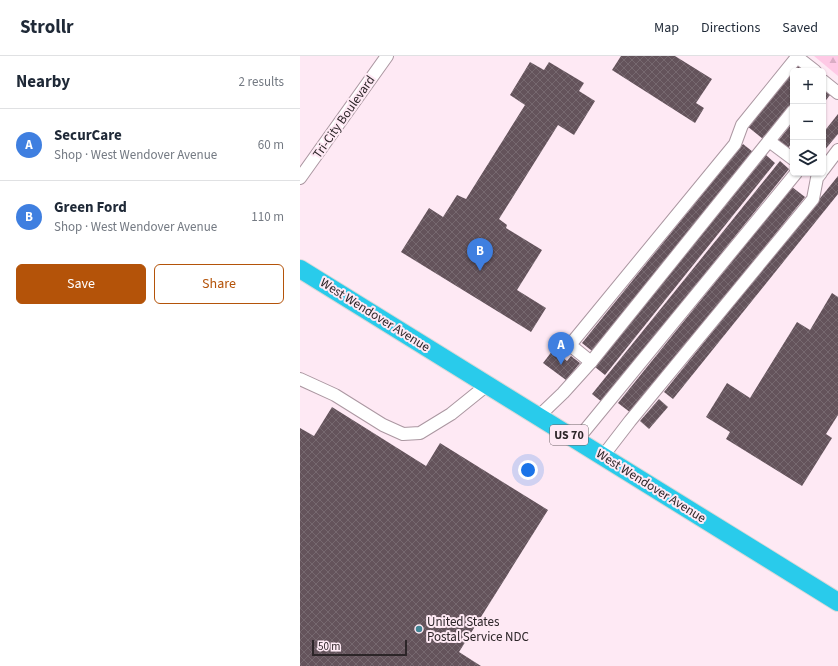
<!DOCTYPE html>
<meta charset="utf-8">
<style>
body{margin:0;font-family:"Source Sans 3",sans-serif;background:#f2f2f3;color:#1f2937}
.controls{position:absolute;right:12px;top:12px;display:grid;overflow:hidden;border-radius:6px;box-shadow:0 1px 3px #0004}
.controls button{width:36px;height:36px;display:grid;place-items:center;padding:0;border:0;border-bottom:1px solid #e0e1e3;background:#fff;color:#1f2937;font:20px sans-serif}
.scale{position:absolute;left:12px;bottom:10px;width:95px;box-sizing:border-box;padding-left:4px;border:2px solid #2c2528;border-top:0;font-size:11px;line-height:14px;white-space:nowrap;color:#2c2528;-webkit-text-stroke:3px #fee9f4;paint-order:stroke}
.you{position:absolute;left:228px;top:414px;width:14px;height:14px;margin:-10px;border:3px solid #fff;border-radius:50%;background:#1a73e8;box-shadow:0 0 0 6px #1a73e833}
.badge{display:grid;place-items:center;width:26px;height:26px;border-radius:50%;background:#b45309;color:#fff;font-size:13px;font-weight:700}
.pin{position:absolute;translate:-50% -33px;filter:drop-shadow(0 1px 2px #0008)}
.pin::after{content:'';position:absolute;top:21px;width:14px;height:12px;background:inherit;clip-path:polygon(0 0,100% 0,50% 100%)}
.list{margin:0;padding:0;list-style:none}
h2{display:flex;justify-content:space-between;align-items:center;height:52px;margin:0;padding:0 16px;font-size:17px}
h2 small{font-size:13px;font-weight:400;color:#747a83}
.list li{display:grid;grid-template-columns:26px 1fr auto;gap:12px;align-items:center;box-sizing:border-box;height:72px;padding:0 16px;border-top:1px solid #e0e1e3}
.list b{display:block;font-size:15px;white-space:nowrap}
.list p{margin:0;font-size:13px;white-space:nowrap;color:#747a83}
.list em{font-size:13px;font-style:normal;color:#747a83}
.actions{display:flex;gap:8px;padding:12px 16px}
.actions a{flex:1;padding:9px 0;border:1px solid #b45309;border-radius:6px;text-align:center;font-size:14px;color:#b45309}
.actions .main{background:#b45309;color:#fff}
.icon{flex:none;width:22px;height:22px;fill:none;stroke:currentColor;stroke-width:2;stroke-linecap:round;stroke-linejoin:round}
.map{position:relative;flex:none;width:538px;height:610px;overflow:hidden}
header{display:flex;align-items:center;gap:24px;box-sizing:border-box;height:56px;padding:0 20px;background:#fff;border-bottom:1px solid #e0e1e3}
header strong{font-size:19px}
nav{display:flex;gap:22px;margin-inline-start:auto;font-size:14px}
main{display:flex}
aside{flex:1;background:#fff}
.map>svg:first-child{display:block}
.forest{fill:url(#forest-firs)}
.building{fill:url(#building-cross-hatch)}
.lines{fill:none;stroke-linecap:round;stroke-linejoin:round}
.minor-casing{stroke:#ab97a1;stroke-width:14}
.highway-casing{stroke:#d9d8d8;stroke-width:20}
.minor{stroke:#fff;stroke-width:12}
.highway{stroke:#29cbeb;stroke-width:18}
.poi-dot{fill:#438696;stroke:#fee9f4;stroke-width:1.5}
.labels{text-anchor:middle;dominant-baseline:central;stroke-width:4;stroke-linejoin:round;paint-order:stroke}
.shield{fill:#fee9f4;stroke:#6b6065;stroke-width:1}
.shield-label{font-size:12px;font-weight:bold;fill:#2c2528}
.street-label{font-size:13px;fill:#2c2528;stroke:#fee9f4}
.poi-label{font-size:13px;fill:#2c2528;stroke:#fee9f4;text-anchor:start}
</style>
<header>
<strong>Strollr</strong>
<nav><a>Map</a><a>Directions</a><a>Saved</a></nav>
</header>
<main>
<aside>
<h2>Nearby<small>2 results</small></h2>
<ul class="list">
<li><span class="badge" style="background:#3f7fe0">A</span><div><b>SecurCare</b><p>Shop · West Wendover Avenue</p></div><em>60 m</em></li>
<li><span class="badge" style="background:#3f7fe0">B</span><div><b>Green Ford</b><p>Shop · West Wendover Avenue</p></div><em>110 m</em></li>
</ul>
<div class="actions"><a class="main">Save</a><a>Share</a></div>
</aside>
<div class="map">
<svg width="538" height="610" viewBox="0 0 538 610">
<defs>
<pattern id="forest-firs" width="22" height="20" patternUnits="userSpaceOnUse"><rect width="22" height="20" fill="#fec9e5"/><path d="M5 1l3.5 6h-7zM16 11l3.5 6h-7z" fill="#daacc4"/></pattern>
<pattern id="building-cross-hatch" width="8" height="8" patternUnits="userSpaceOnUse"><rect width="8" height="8" fill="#64535b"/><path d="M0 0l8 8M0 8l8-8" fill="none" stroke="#76686f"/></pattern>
</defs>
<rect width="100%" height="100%" fill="#fee9f4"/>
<path class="forest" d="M514,0H538V20Z"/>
<g class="building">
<path d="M321,0H375L412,23L396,47L404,52L395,67L312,14Z"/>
<path d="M230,6L244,14L249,6L284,27L279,35L295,45L274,79L258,69L199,163L207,169L206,172L242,194L217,234L246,252L231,276L101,196L129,152L143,161L157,139L166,143L225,49L210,39Z"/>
<path d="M498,7L508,15H493V46L463,83L447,70Z"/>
<path d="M523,33L530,39L523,48Z"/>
<path d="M538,58V78L523,96V77Z"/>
<path d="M493,66V86L487,93L478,85Z"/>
<path d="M443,88L453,96L292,295L282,287Z"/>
<path d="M466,99L475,107L305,319L295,311Z"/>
<path d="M480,105L489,113L302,346L292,338Z"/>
<path d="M538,120V138L373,343L364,336Z"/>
<path d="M492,131L505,141L331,357L318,347Z"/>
<path d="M532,237L538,241V359L526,378L532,382L502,430L426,383L430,376L406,361L427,327L450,342L497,266L510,274Z"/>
<path d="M253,294L267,305L271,300L280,307L266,324L243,307Z"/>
<path d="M359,343L368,351L349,373L340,365Z"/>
<path d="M32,351L126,410L140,387L248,454L159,596L181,610H0V372L14,380Z"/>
</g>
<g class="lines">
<defs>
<g id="minor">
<path d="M523,25L538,37"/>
<path d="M469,85L493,103"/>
<path d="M523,114L538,94"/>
<path d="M0,122L87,0"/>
<path d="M291,306L270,289L435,88L442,69L497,1L515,15"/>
<path d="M0,323L35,339L83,369L103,378L120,377L151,358L187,329"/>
<path d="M239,360L263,337L291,306L493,55"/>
<path d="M277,384L496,117"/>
<path d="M303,400L330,365L513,143L517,122L521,117"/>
</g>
<path id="highway" d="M0,213L538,546"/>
</defs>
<use href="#minor" class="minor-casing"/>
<use href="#highway" class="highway-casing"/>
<use href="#minor" class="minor"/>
<use href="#highway" class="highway"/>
</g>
<circle class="poi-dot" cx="119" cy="573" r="4"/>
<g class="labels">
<rect class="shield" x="250" y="369" width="38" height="20" rx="3"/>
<g class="shield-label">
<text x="269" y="379">US 70</text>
</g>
<g class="street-label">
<text transform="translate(44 61) rotate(-55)">Tri-City Boulevard</text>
<text transform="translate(75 259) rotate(32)">West Wendover Avenue</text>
<text transform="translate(351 430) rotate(32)">West Wendover Avenue</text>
</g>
<g class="poi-label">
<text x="127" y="566">United States<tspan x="127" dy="15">Postal Service NDC</tspan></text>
</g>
</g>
</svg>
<div class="controls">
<button>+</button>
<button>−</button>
<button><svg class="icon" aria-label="layers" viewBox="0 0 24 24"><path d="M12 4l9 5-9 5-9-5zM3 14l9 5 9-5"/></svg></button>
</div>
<div class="scale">50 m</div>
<div class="you"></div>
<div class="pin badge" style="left:261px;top:309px;background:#3f7fe0">A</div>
<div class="pin badge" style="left:180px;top:215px;background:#3f7fe0">B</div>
</div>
</main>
